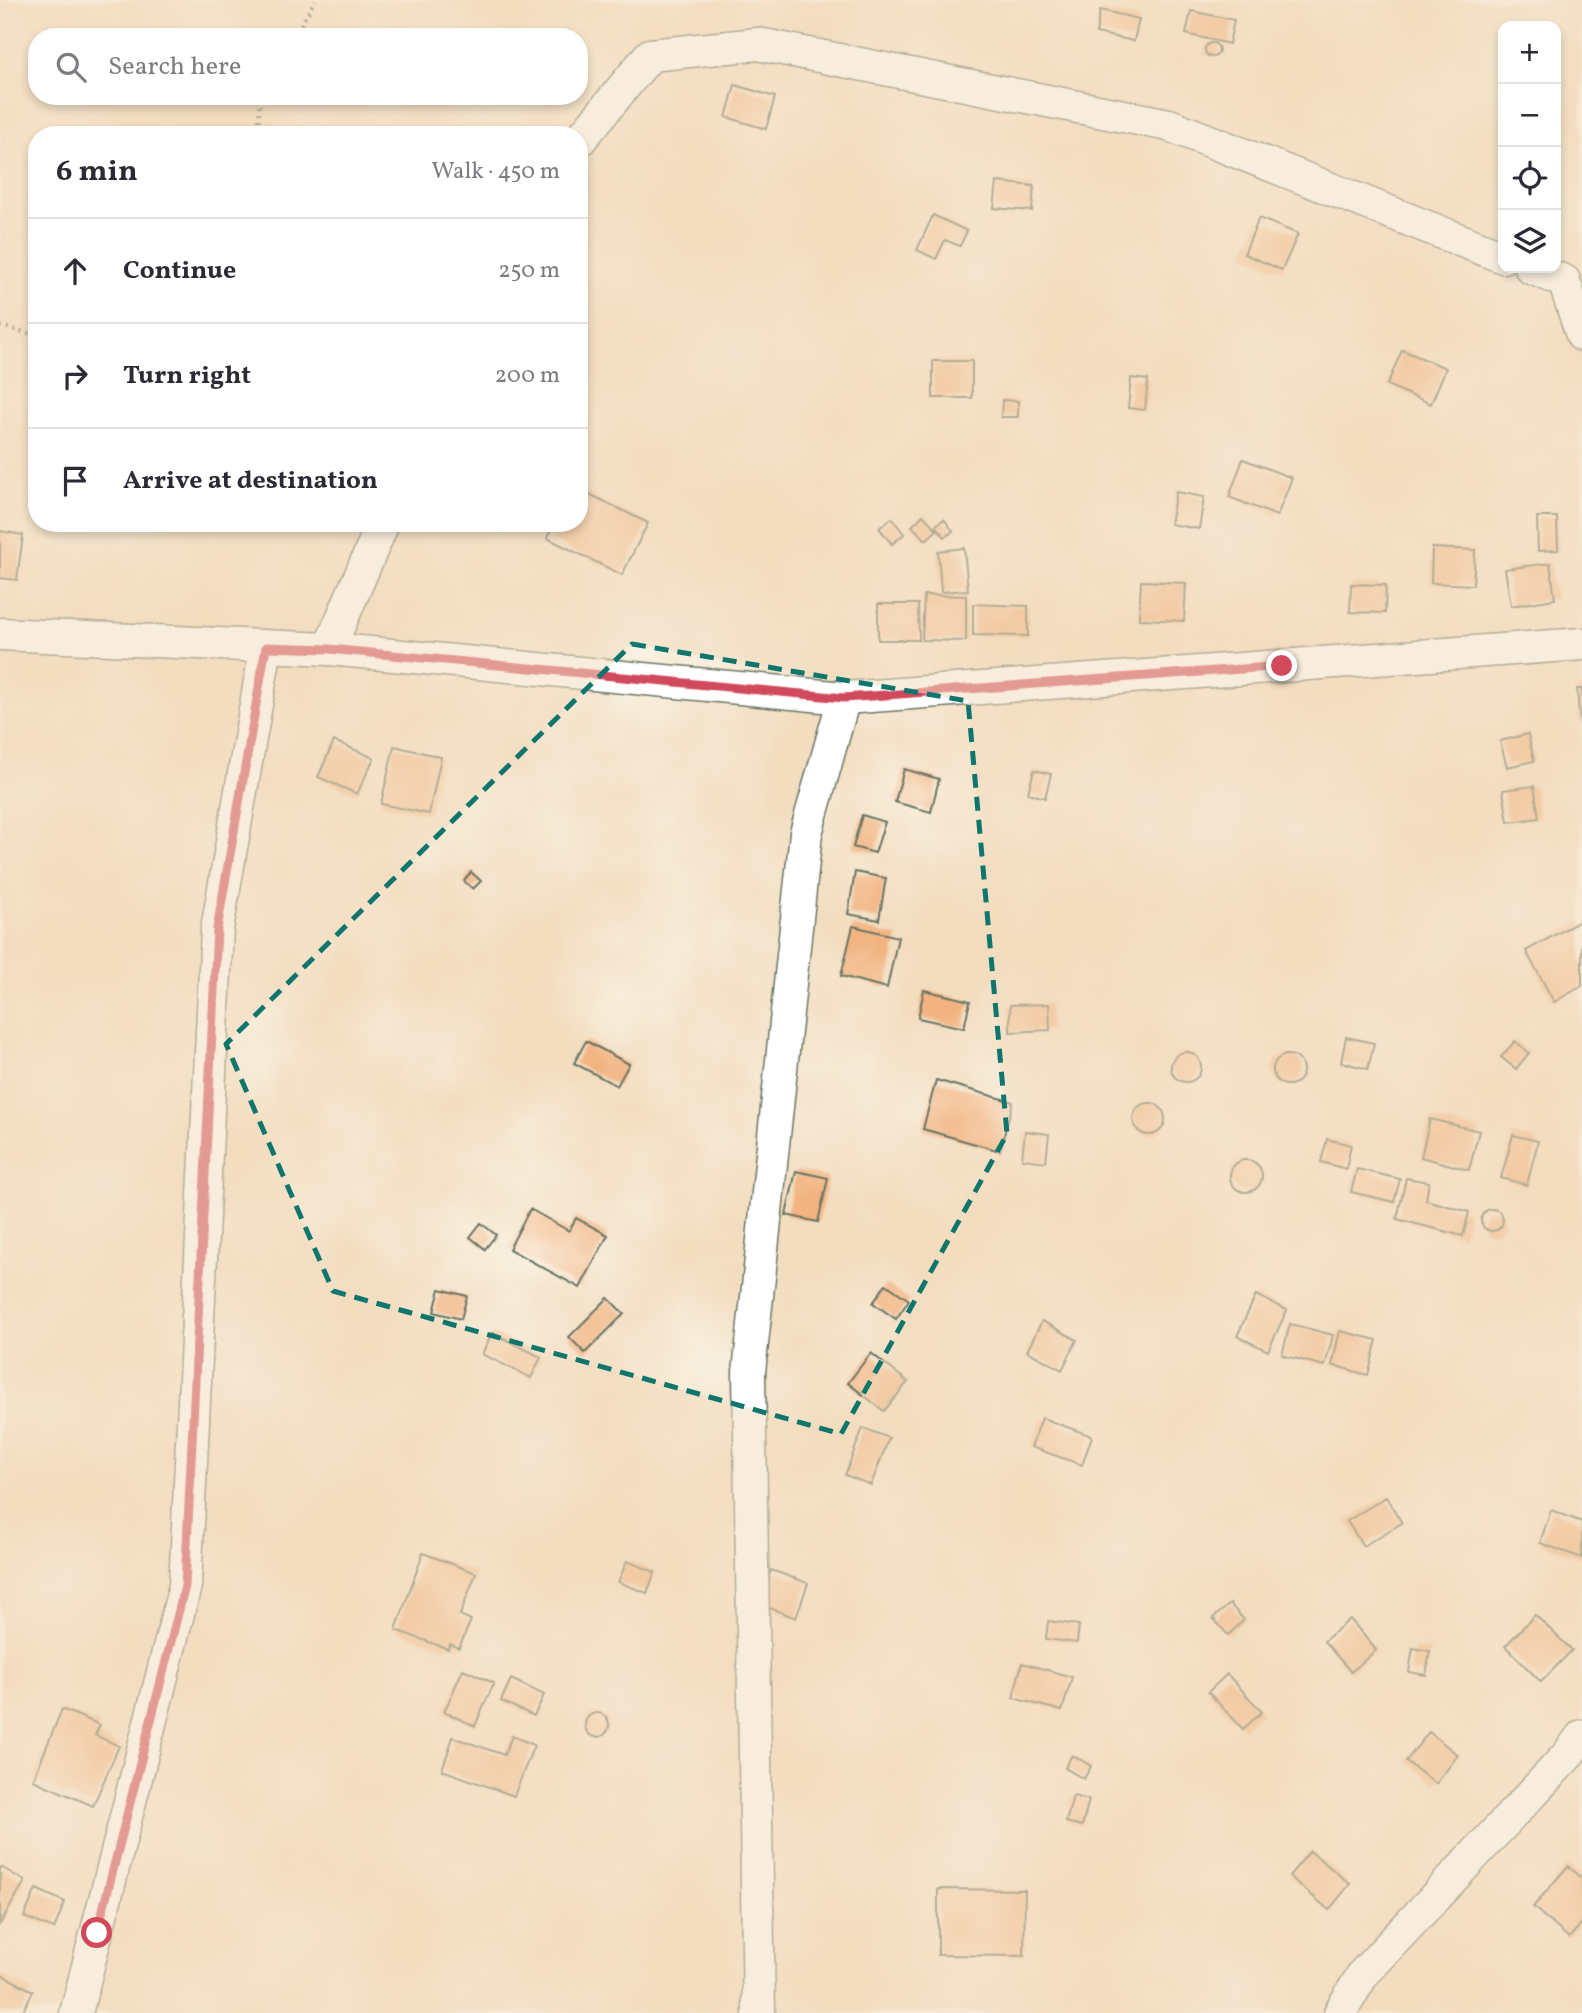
<!DOCTYPE html>
<meta charset="utf-8">
<style>
body{margin:0;font-family:Vollkorn,serif;background:#f7f7f7;color:#2b2b33}
.controls{position:absolute;right:21px;top:21px;display:grid;overflow:hidden;border-radius:14px;box-shadow:0 4px 10px #0003}
.controls button{width:63px;height:63px;display:grid;place-items:center;padding:0;border:0;border-bottom:2px solid #e1e1e2;background:#fff;color:#2b2b33;font:35px sans-serif}
.stop{position:absolute;width:21px;height:21px;margin:-16px;border:5px solid #d1495b;border-radius:50%;background:#fff}
.stop.end{background:#d1495b;border-color:#fff;box-shadow:0 2px 7px #0008}
.list{margin:0;padding:0;list-style:none}
h2{display:flex;justify-content:space-between;align-items:center;height:91px;margin:0;padding:0 28px;font-size:30px}
h2 small{font-size:23px;font-weight:400;color:#7c7c81}
.list li{display:grid;grid-template-columns:46px 1fr auto;gap:21px;align-items:center;box-sizing:border-box;height:105px;padding:0 28px;border-top:2px solid #e1e1e2}
.list b{display:block;font-size:26px;white-space:nowrap}
.list em{font-size:23px;font-style:normal;color:#7c7c81}
.icon{flex:none;width:38px;height:38px;fill:none;stroke:currentColor;stroke-width:2;stroke-linecap:round;stroke-linejoin:round}
.map{position:relative;flex:none;width:1582px;height:2013px;overflow:hidden}
.search{position:absolute;background:#fff;box-shadow:0 4px 10px #0003;left:28px;top:28px;width:560px;height:77px;display:flex;align-items:center;gap:18px;box-sizing:border-box;padding:0 24px;border-radius:28px;color:#7c7c81;font-size:26px}
.panel{position:absolute;background:#fff;box-shadow:0 4px 10px #0003;left:28px;top:126px;width:560px;height:406px;border-radius:28px}
.map>svg:first-child{display:block}
.building{fill:#f2b380}
.lines{fill:none;stroke-linecap:round;stroke-linejoin:round}
.street-casing{stroke:#697565;stroke-width:35}
.path{stroke:#697565;stroke-width:4.5;stroke-dasharray:2 5;stroke-linecap:butt}
.street{stroke:#fff;stroke-width:32}
.route{stroke:#d1495b;stroke-width:9}
.marked{fill:none;stroke:#0f766e;stroke-width:5;stroke-dasharray:14 9;stroke-linejoin:round}
</style>
<div class="map">
<svg width="1582" height="2013" viewBox="0 0 1582 2013">
<rect width="100%" height="100%" fill="#fbf7ec"/>
<filter id="ink" filterUnits="userSpaceOnUse"><feTurbulence type="fractalNoise" baseFrequency=".0143" numOctaves="2"/><feDisplacementMap in="SourceGraphic" scale="14" xChannelSelector="R" yChannelSelector="G"/><feConvolveMatrix kernelMatrix="1 2 1 2 8 2 1 2 1" color-interpolation-filters="sRGB"/></filter>
<filter id="wash" filterUnits="userSpaceOnUse"><feTurbulence type="fractalNoise" baseFrequency=".00686" numOctaves="4" result="noise"/><feDisplacementMap in="SourceGraphic" scale="28" xChannelSelector="R" yChannelSelector="G"/><feGaussianBlur stdDeviation="1.57" result="paint"/><feColorMatrix in="noise" values="0 0 0 0 0 0 0 0 0 0 0 0 0 0 0 0 0 1.4 0 .05"/><feComposite in="paint" operator="in"/></filter>
<g filter="url(#wash)">
<rect width="100%" height="100%" fill="#f3ddbf"/>
<g id="blocks">
<g class="building">
<path d="M1100,10L1139,19L1134,41L1096,33Z"/>
<path d="M1191,11L1234,20L1229,44L1186,34Z"/>
<circle cx="1212" cy="50" r="7"/>
<path d="M735,85L775,97L766,129L726,117Z"/>
<path d="M997,182L1034,186L1032,211L994,208Z"/>
<path d="M933,215L967,231L960,246L945,240L936,259L917,250Z"/>
<path d="M1259,218L1298,234L1282,270L1244,254Z"/>
<path d="M1402,350L1446,368L1431,404L1387,385Z"/>
<rect x="933" y="361" width="39" height="37"/>
<path d="M1131,378L1148,380L1145,410L1128,408Z"/>
<path d="M1002,400L1018,401V417H1001Z"/>
<path d="M1243,459L1292,478L1277,516L1229,497Z"/>
<path d="M579,489L648,523L622,575L547,538L554,523H579Z"/>
<path d="M1176,492L1204,497L1199,529L1170,524Z"/>
<path d="M923,515L937,530L926,540L912,526Z"/>
<path d="M1537,517H1557L1558,550L1538,551Z"/>
<path d="M892,518L904,534L892,544L879,528Z"/>
<path d="M944,519L953,531L945,537L935,526Z"/>
<path d="M0,531L23,535L17,580L0,578Z"/>
<path d="M964,548L968,590L941,592L938,551Z"/>
<path d="M1432,548L1475,550L1473,585L1431,583Z"/>
<path d="M1550,563L1555,599L1511,606L1505,569Z"/>
<path d="M1141,581L1186,583L1184,621L1139,619Z"/>
<path d="M1351,584L1386,585L1385,613L1350,612Z"/>
<path d="M924,595L966,596V641L922,640Z"/>
<path d="M878,604H918L919,640H878Z"/>
<path d="M973,604L1028,606V636L973,635Z"/>
<path d="M1577,689H1582V723L1580,724Z"/>
<path d="M1528,734L1534,761L1507,767L1500,741Z"/>
<path d="M334,741L374,758L357,794L318,777Z"/>
<path d="M394,746L441,757L429,814L381,804Z"/>
<path d="M904,769L939,779L931,812L895,802Z"/>
<path d="M1034,770L1051,774L1045,798L1028,793Z"/>
<path d="M1534,786L1539,818L1508,822L1503,790Z"/>
<path d="M862,815L885,822L875,853L853,847Z"/>
<path d="M471,872L481,881L473,889L464,881Z"/>
<path d="M855,872L886,878L879,920L848,914Z"/>
<path d="M1582,920V986L1554,1002L1526,951Z"/>
<path d="M853,926L898,937L887,988L841,976Z"/>
<path d="M924,990L970,1001L964,1028L918,1018Z"/>
<path d="M1049,1004L1050,1030L1010,1032V1005Z"/>
<path d="M1346,1037L1374,1043L1368,1069L1341,1062Z"/>
<path d="M586,1041L629,1064L617,1086L574,1063Z"/>
<path d="M1515,1041L1529,1053L1516,1069L1501,1057Z"/>
<circle cx="1186" cy="1067" r="15"/>
<circle cx="1288" cy="1070" r="15"/>
<path d="M936,1080L1013,1102L1000,1151L923,1129Z"/>
<circle cx="1149" cy="1119" r="16"/>
<path d="M1430,1119L1479,1131L1469,1170L1421,1157Z"/>
<path d="M1025,1131L1049,1134L1046,1162L1022,1159Z"/>
<path d="M1513,1135L1538,1141L1527,1185L1501,1178Z"/>
<path d="M1327,1139L1351,1145L1346,1169L1321,1162Z"/>
<circle cx="1246" cy="1176" r="16"/>
<path d="M1357,1169L1400,1179L1394,1202L1351,1192Z"/>
<path d="M796,1171L828,1178L818,1222L786,1215Z"/>
<path d="M1406,1178L1429,1182L1426,1200L1469,1212L1463,1236L1397,1219Z"/>
<circle cx="1492" cy="1220" r="11"/>
<path d="M530,1209L569,1231L576,1218L608,1235L580,1288L509,1249Z"/>
<path d="M481,1223L496,1235L485,1249L470,1237Z"/>
<path d="M886,1284L909,1300L896,1319L873,1303Z"/>
<path d="M440,1289L467,1296L461,1319L434,1312Z"/>
<path d="M1256,1295L1287,1310L1268,1351L1237,1336Z"/>
<path d="M608,1298L624,1314L585,1353L569,1337Z"/>
<path d="M1042,1321L1077,1340L1062,1370L1027,1351Z"/>
<path d="M1290,1324L1333,1335L1325,1366L1282,1355Z"/>
<path d="M1340,1331L1377,1340L1368,1375L1332,1365Z"/>
<path d="M492,1333L541,1357L531,1378L482,1354Z"/>
<path d="M871,1353L908,1382L884,1411L848,1383Z"/>
<path d="M1042,1418L1092,1436L1082,1465L1031,1447Z"/>
<path d="M863,1428L889,1438L871,1485L845,1475Z"/>
<path d="M1386,1497L1402,1523L1363,1546L1347,1521Z"/>
<path d="M1551,1510L1582,1522V1558L1540,1543Z"/>
<path d="M423,1553L476,1573L460,1615L471,1620L459,1648L450,1644L448,1649L396,1630Z"/>
<path d="M627,1561L655,1572L647,1593L618,1582Z"/>
<path d="M771,1570L808,1583L796,1618L759,1604Z"/>
<path d="M1230,1604L1244,1620L1228,1635L1213,1618Z"/>
<path d="M1535,1615L1572,1650L1541,1682L1505,1646Z"/>
<path d="M1350,1619L1376,1650L1351,1672L1324,1641Z"/>
<path d="M1048,1621L1079,1625L1077,1643L1046,1639Z"/>
<path d="M1413,1648L1430,1651L1426,1675L1409,1672Z"/>
<path d="M1022,1663L1072,1677L1062,1711L1013,1698Z"/>
<path d="M463,1669L494,1683L475,1726L444,1712Z"/>
<path d="M1227,1674L1262,1712L1243,1729L1208,1692Z"/>
<path d="M511,1679L544,1695L534,1716L501,1701Z"/>
<path d="M62,1709L100,1725L95,1735L119,1746L93,1806L33,1780Z"/>
<circle cx="597" cy="1725" r="12"/>
<path d="M1429,1732L1458,1755L1436,1784L1406,1761Z"/>
<path d="M512,1736L534,1745L514,1796L442,1770L453,1737L504,1755Z"/>
<path d="M1072,1755L1091,1766L1084,1779L1065,1768Z"/>
<path d="M1073,1796L1089,1800L1082,1826L1066,1822Z"/>
<path d="M1310,1851L1350,1884L1329,1910L1289,1876Z"/>
<path d="M1568,1866L1582,1878V1923L1569,1938L1533,1907Z"/>
<path d="M1,1867L25,1881L0,1924V1869Z"/>
<path d="M36,1889L65,1902L54,1929L24,1917Z"/>
<path d="M938,1889L1025,1890L1024,1956L938,1955Z"/>
<path d="M0,1974L33,1991L22,2013H0Z"/>
</g>
</g>
</g>
<g filter="url(#ink)">
<use href="#blocks" fill-opacity="0" stroke="#697565" stroke-width="2"/>
<g class="lines">
<defs>
<g id="street">
<path d="M579,141L650,55L758,44L1169,125L1503,257"/>
<path d="M1531,268L1564,281L1582,335"/>
<path d="M0,634L329,649L844,698L1582,644"/>
<path d="M329,649L383,523"/>
<path d="M76,2013L185,1586L217,929L266,647"/>
<path d="M759,2013L749,1372L806,833L844,698"/>
<path d="M1340,2013L1363,1974L1566,1757L1582,1736"/>
</g>
</defs>
<use href="#street" class="street-casing"/>
<g class="path">
<path d="M294,37L315,0"/>
<path d="M258,135L260,96"/>
<path d="M0,326L37,335"/>
</g>
<use href="#street" class="street"/>
</g>
</g>
<g class="lines" filter="url(#ink)">
<path class="route" d="M97,1933L185,1586L217,929L266,647L329,649L844,698L1282,666"/>
</g>
<path d="M0 0H1582V2013H0ZM632,644L968,701L1007,1134L841,1434L333,1291L226,1044Z" fill="#f3ddbf" fill-opacity=".55" fill-rule="evenodd"/>
<path class="marked" d="M632,644L968,701L1007,1134L841,1434L333,1291L226,1044Z"/>
</svg>
<div class="controls">
<button>+</button>
<button>−</button>
<button><svg class="icon" aria-label="locate" viewBox="0 0 24 24"><circle cx="12" cy="12" r="6"/><path d="M12 2v4M12 18v4M2 12h4M18 12h4"/></svg></button>
<button><svg class="icon" aria-label="layers" viewBox="0 0 24 24"><path d="M12 4l9 5-9 5-9-5zM3 14l9 5 9-5"/></svg></button>
</div>
<div class="stop" style="left:97px;top:1933px"></div>
<div class="stop end" style="left:1282px;top:666px"></div>
<div class="search"><svg class="icon" aria-label="search" viewBox="0 0 24 24"><circle cx="10" cy="10" r="6"/><path d="M15 15l6 6"/></svg>Search here</div>
<section class="panel">
<h2>6 min<small>Walk · 450 m</small></h2>
<ul class="list">
<li><svg class="icon" aria-label="ahead" viewBox="0 0 24 24"><path d="M12 20V5M6 11l6-6 6 6"/></svg><div><b>Continue</b></div><em>250 m</em></li>
<li><svg class="icon" aria-label="right" viewBox="0 0 24 24"><path d="M7 20v-9h11M14 6l5 5-5 5"/></svg><div><b>Turn right</b></div><em>200 m</em></li>
<li><svg class="icon" aria-label="arrive" viewBox="0 0 24 24"><path d="M6 21V4h12l-3 4 3 4H6"/></svg><div><b>Arrive at destination</b></div></li>
</ul>
</section>
</div>
